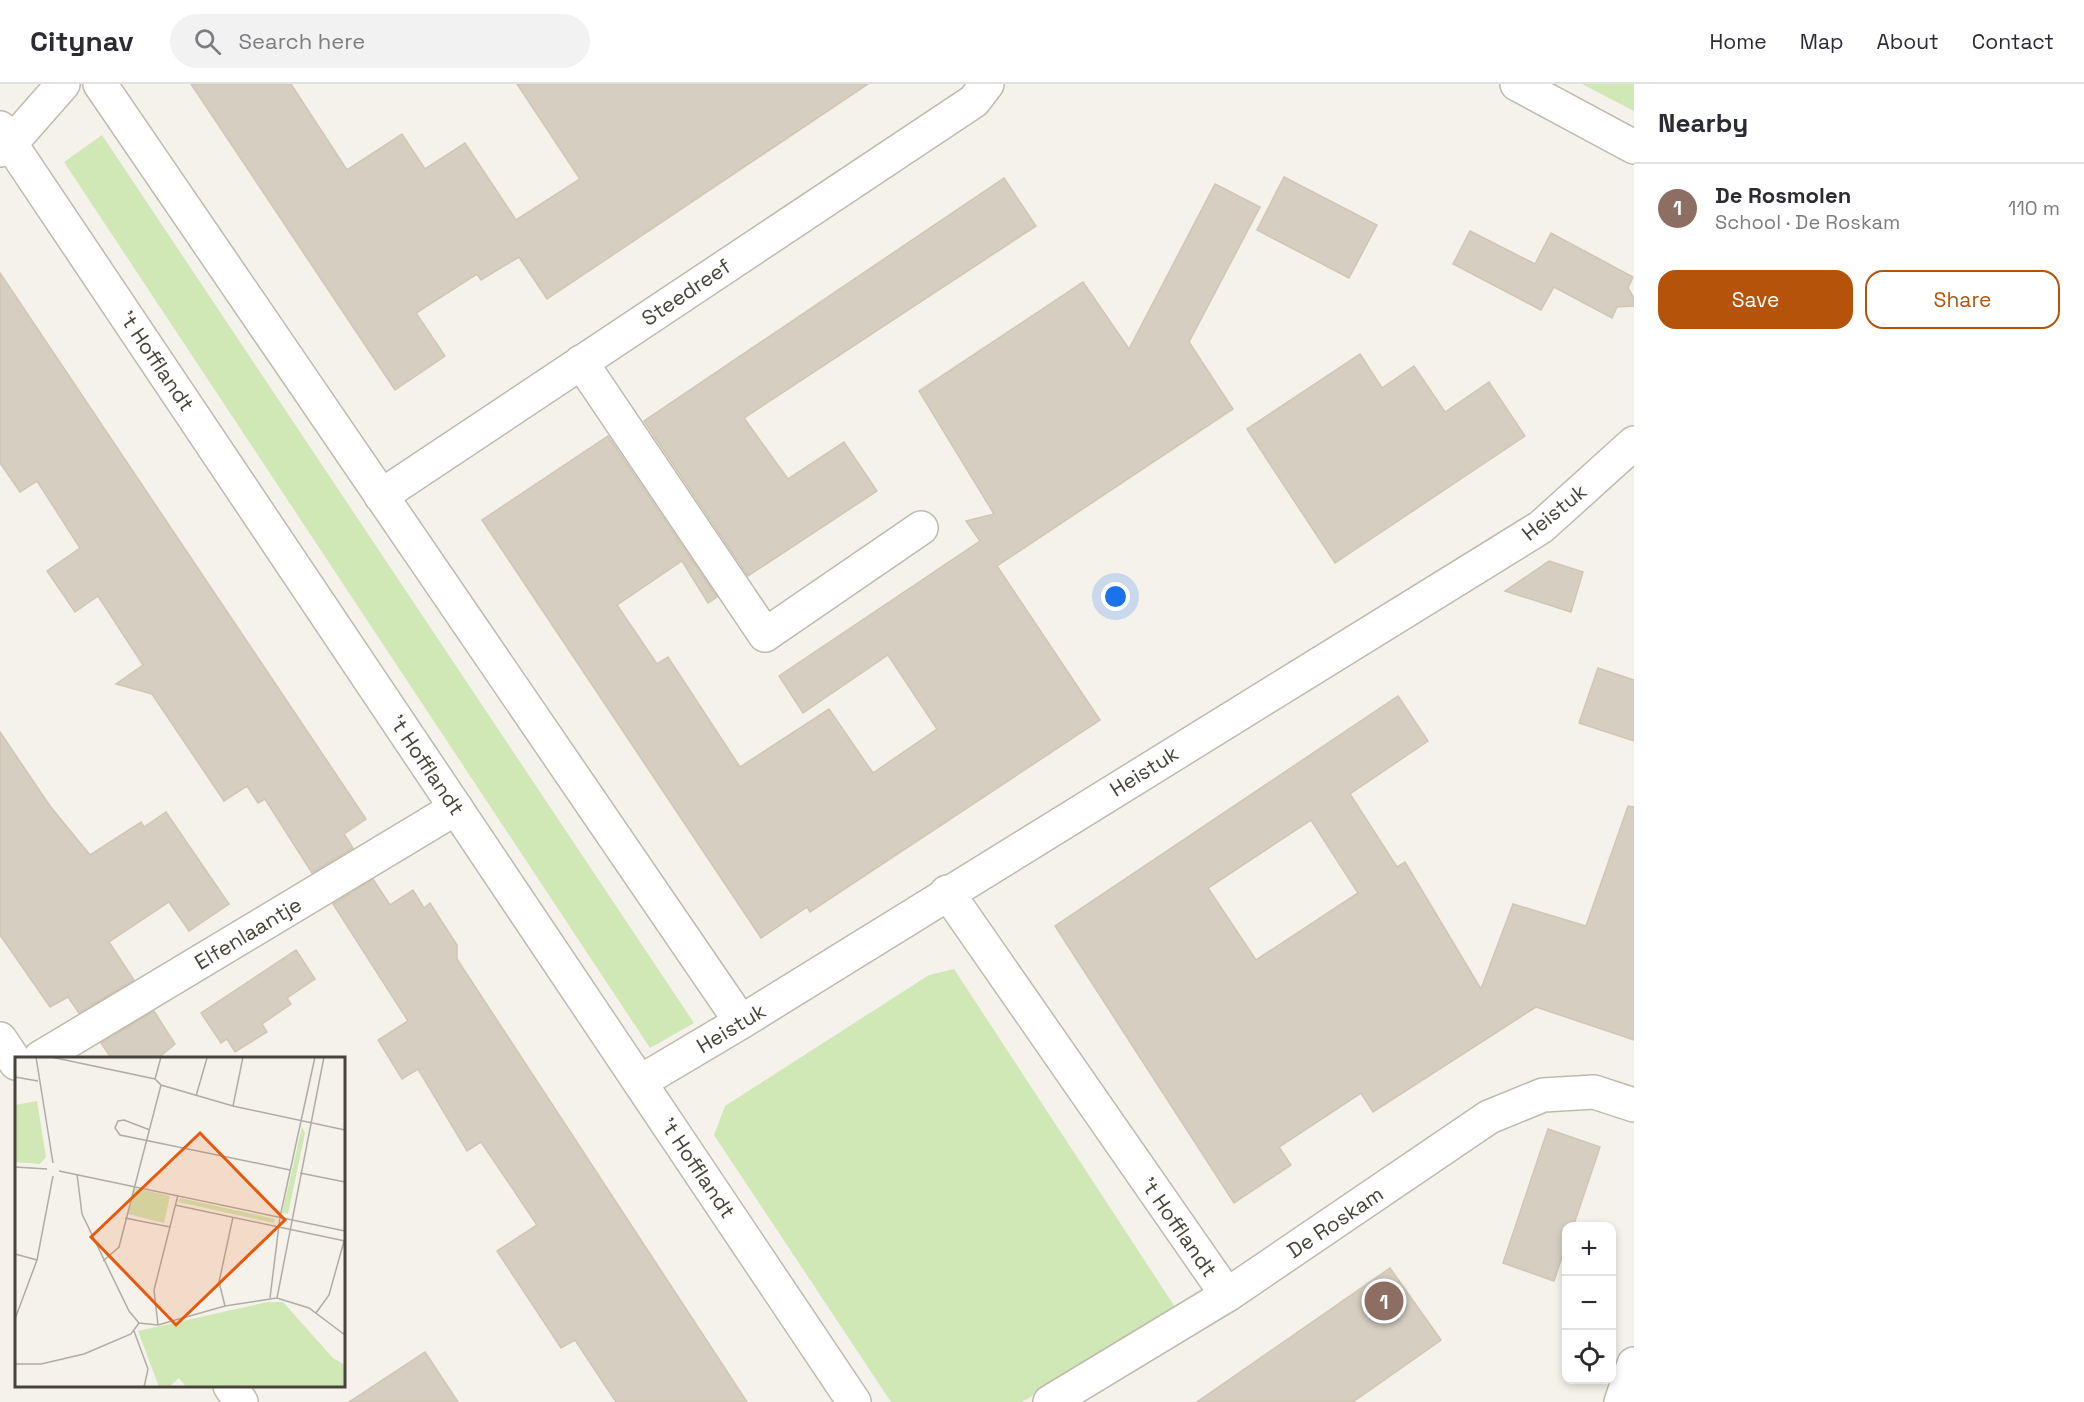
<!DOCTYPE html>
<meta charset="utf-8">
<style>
body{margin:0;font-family:"Space Grotesk",sans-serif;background:#f2f2f3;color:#2b2b33}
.controls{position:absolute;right:18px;bottom:18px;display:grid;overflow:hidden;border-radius:12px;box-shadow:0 3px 9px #0003}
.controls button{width:54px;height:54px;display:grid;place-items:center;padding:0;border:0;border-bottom:2px solid #e1e1e2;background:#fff;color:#2b2b33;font:30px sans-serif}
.you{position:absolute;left:1116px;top:513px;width:21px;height:21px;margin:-15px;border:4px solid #fff;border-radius:50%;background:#1a73e8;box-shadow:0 0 0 9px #1a73e833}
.badge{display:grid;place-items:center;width:39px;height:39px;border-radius:50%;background:#b45309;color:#fff;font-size:20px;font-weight:700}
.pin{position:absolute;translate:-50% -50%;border:3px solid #fff;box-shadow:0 2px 6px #0006}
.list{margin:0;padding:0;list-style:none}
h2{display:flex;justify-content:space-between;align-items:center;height:78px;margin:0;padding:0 24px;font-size:26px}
h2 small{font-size:20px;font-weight:400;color:#7c7c81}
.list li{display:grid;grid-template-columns:39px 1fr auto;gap:18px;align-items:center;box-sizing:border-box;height:90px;padding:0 24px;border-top:2px solid #e1e1e2}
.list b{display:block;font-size:22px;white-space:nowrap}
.list p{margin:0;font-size:20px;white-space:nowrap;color:#7c7c81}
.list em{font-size:20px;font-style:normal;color:#7c7c81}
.actions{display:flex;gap:12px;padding:18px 24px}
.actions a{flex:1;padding:14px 0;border:2px solid #b45309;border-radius:18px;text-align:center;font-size:21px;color:#b45309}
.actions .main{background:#b45309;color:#fff}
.icon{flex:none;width:33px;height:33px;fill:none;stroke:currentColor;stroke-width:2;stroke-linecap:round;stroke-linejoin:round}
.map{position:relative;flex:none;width:1634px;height:1318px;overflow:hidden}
header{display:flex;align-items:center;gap:36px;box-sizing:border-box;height:84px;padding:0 30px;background:#fff;border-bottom:2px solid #e1e1e2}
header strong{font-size:28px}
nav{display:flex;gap:33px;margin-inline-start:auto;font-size:21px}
.search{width:420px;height:54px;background:#f2f2f3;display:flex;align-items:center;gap:15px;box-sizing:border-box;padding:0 21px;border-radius:33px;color:#7c7c81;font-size:22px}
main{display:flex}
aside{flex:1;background:#fff}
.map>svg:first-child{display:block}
.green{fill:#d0e7b6}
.building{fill:#d6cec1;stroke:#d1c6b4;stroke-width:1.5;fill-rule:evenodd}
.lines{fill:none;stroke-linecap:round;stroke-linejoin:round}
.minor-casing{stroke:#c0baae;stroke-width:36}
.minor{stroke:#fff;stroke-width:33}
.labels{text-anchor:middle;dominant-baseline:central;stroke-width:4.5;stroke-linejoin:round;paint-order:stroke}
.street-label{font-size:21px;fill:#494339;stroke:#fff}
.inset-road{fill:none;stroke:#b0aca4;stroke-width:1.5}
.view{fill:#e8590c;fill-opacity:0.15;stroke:#e8590c;stroke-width:3}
.inset-edge{fill:none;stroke:#494339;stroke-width:3}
</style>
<header>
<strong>Citynav</strong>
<div class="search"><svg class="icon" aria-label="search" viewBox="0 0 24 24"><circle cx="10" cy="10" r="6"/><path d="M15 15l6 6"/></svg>Search here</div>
<nav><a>Home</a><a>Map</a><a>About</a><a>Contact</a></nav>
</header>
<main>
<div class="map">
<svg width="1634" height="1318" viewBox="0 0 1634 1318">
<rect width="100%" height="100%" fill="#f5f2eb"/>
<g class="green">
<path d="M1582,0H1634V27Z"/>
<path d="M102,51L694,939L650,964L64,78Z"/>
<path d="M954,885L1177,1226L1022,1318H891L714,1051L725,1022L929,891Z"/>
</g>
<g class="building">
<path d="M191,0H291L347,86L402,50L425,85L465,59L516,136L580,95L517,0H868L547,215L519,173L481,196L477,190L416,229L445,272L395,306Z"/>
<path d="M1284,93L1377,141L1349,194L1257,146Z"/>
<path d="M1004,94L1036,142L744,334L788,395L844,358L877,407L748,492L644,337Z"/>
<path d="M1215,100L1260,123L1189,258L1233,325L997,482L1100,636L810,828L807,823L761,854L482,436L608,352L717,513L708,519L682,477L617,521L657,580L668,573L740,683L829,625L873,689L937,645L888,571L803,629L779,592L980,457L966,437L994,430L919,307L1083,198L1129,265Z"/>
<path d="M1470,147L1535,180L1551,149L1633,193L1628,204L1634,214V222L1617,223L1612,234L1554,203L1541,226L1453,180Z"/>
<path d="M0,189L366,735L344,750L353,764L312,789L265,715L258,719L247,702L224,717L152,610L116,600L143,581L98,512L75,528L47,487L80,464L37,397L20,408L0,379Z"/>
<path d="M1360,270L1382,304L1414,282L1445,328L1489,298L1525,352L1335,479L1247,345Z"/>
<path d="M1549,477L1583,488L1571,528L1505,507Z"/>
<path d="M1598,584L1634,596V657L1579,639Z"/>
<path d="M1398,612L1428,657L1350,710L1397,783L1405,778L1481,905L1513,820L1586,842L1628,722L1634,723V956L1536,923L1373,1028L1361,1009L1279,1063L1291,1081L1234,1119L1055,842ZM1311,736L1358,809L1256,876L1208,804Z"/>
<path d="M0,648L50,722L90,771L141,738L144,743L166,728L229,820L189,847L169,818L109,858L134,896L79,929L68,913L50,923L0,851Z"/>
<path d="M373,795L390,821L413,806L424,824L430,819L457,861V875L747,1318H616L575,1256L561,1264L497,1167L537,1141L481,1058L467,1067L418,985L402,995L378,956L408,937L333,820Z"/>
<path d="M296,866L315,895L287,914L291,920L262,940L267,948L235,968L227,955L221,959L201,929Z"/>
<path d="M154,927L175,960L157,975H112L101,959Z"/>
<path d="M1548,1045L1600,1063L1573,1143H1566V1161L1554,1197L1503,1179Z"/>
<path d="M1390,1184L1441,1256L1353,1318H1197Z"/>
<path d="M425,1268L458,1318H349Z"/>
</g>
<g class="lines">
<defs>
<g id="minor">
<path d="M100,0L741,938"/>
<path d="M1517,0L1634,63"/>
<path d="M0,44L854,1318"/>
<path d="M0,66L11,59L63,0"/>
<path d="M581,278L765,551L921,444"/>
<path d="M381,412L974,17L987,0"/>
<path d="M947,808L1227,1211"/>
<path d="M0,955L16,979"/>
<path d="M40,974L456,724"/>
<path d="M640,998L741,938L1541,443L1634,359"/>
<path d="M230,1302L241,1318"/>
<path d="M1050,1318L1227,1211L1489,1033L1543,1011L1594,1008L1634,1021"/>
<path d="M1621,1318L1634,1280"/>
</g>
</defs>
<use href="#minor" class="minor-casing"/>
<use href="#minor" class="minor"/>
</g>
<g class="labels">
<g class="street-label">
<text transform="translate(686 208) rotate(-34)">Steedreef</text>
<text transform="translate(157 277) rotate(56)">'t Hofflandt</text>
<text transform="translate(1554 428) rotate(-39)">Heistuk</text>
<text transform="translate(427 681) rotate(56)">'t Hofflandt</text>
<text transform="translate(1144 687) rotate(-32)">Heistuk</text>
<text transform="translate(248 849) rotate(-31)">Elfenlaantje</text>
<text transform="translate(731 944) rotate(-31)">Heistuk</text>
<text transform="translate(698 1084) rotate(56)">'t Hofflandt</text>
<text transform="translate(1335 1138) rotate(-34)">De Roskam</text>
<text transform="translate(1179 1143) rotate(55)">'t Hofflandt</text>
</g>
</g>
<g transform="translate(15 973)">
<rect width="330" height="330" fill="#f5f2eb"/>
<path d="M22,44L31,100L25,107L0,105V48ZM287,70L290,76L273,157L267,156ZM120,131L155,139L149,166L113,157ZM165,141L260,162L259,166L163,145ZM252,245H268L318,301L330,308V330H171L164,321L154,330H144L123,274Z" fill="#d0e7b6"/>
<path class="inset-road" d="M21,0L38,106M36,0L140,22L146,28L218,49L330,73M0,20L23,24M140,22L146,0M181,39L192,1M218,49L228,0M135,73L109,63L103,64L100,71L105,78L275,113M0,110L32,112M44,114L330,174M285,116L330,125M62,117L67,157L114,254L124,266L143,268L210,249L262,241L294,251L330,278M160,148L330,184M110,161L155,170M0,197L22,203M88,204L104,190L146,28M255,241L265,160L300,0M262,241L309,0M210,249L204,225L218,160M301,256L314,238L329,184M0,262L22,203L38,119M143,268L139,233L163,138M119,274L133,312L129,330M0,307H26L69,297L116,277L124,266"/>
<path class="view" d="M185,76L270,163L161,268L76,180Z"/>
<rect width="330" height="330" class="inset-edge"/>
</g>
</svg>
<div class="controls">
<button>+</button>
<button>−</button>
<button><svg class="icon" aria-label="locate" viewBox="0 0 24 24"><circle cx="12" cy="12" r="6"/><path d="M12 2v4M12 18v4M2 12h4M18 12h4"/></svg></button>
</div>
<div class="you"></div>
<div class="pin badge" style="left:1384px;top:1217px;background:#8d6e63">1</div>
</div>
<aside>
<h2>Nearby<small></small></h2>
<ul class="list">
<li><span class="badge" style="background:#8d6e63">1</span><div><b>De Rosmolen</b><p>School · De Roskam</p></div><em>110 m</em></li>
</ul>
<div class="actions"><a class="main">Save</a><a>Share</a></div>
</aside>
</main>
